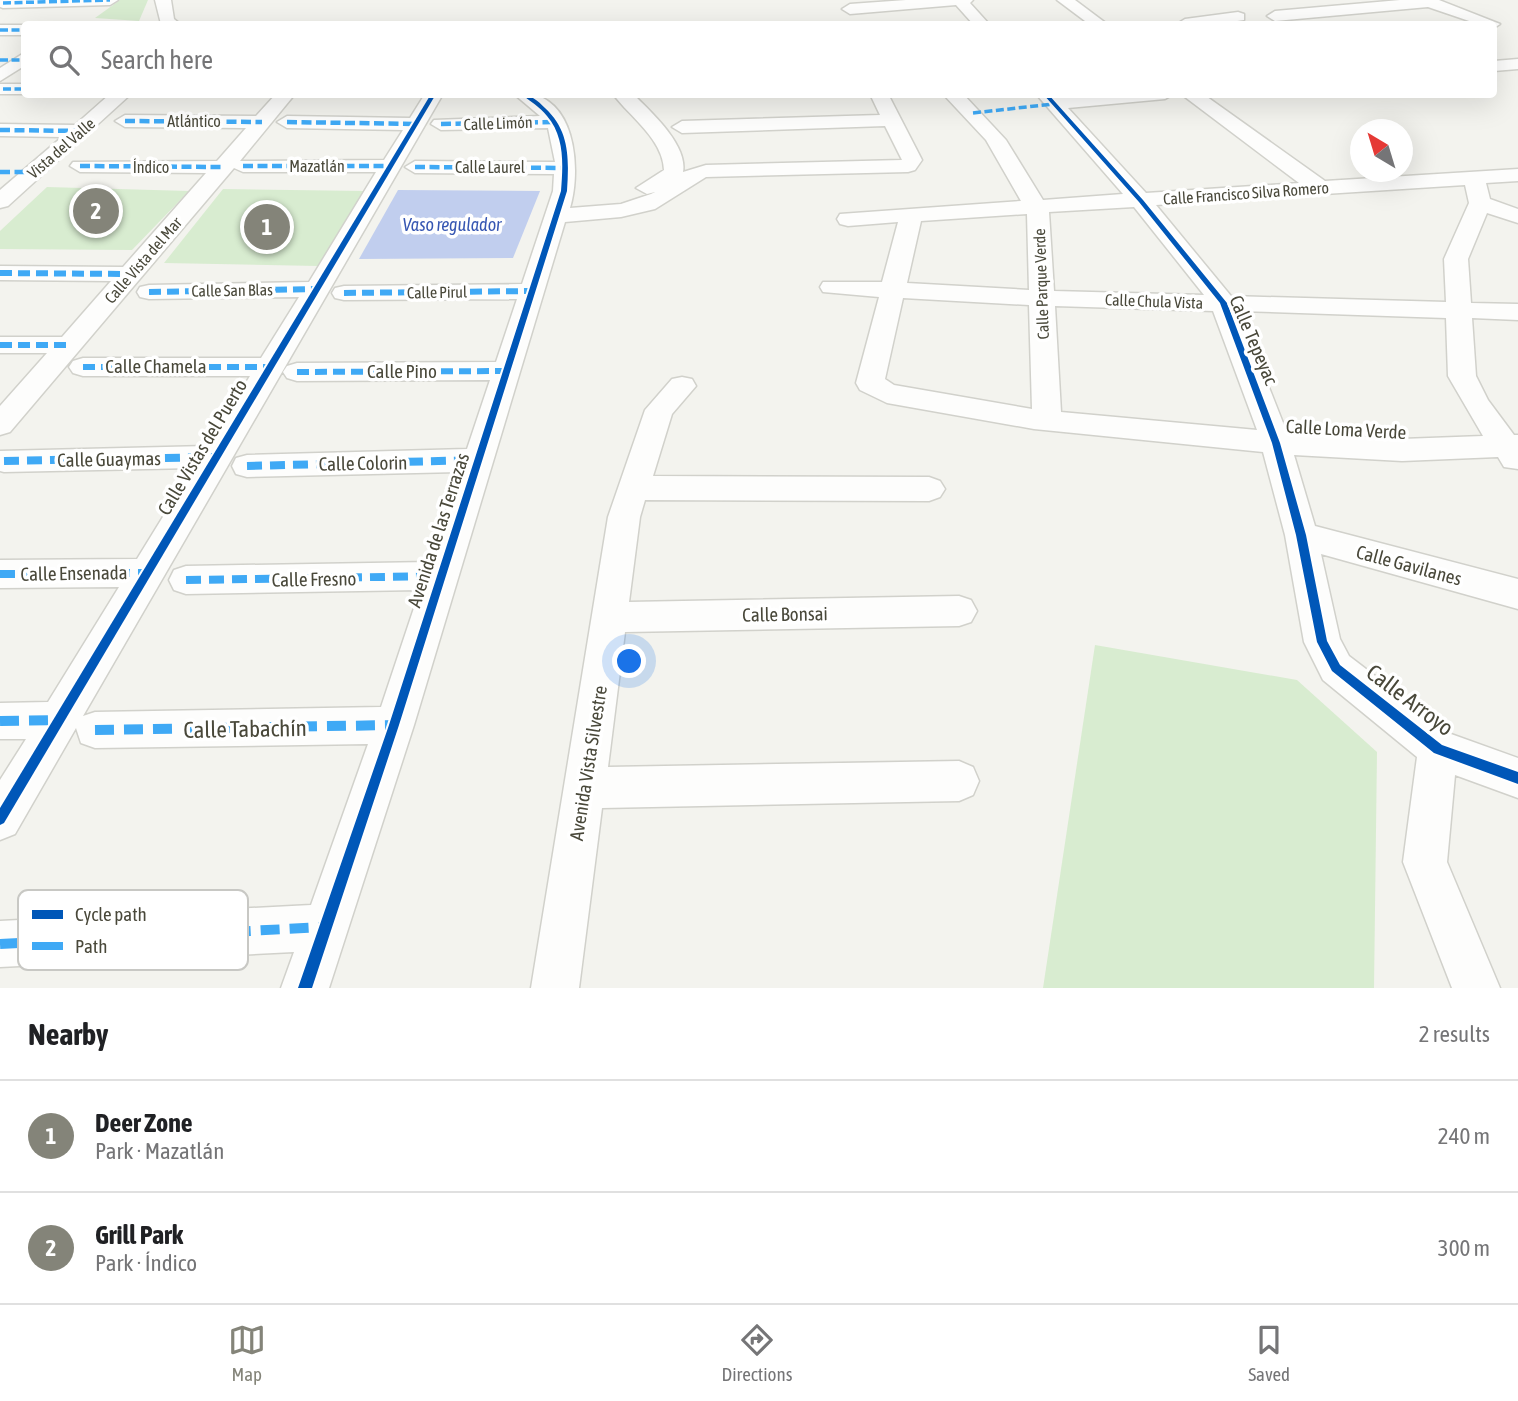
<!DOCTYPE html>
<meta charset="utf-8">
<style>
body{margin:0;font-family:"Asap Condensed",sans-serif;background:#f2f2f2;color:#202124}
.compass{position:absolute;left:1350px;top:119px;width:63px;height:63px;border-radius:50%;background:#fff;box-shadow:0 7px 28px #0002;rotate:322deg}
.you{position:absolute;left:630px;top:662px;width:24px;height:24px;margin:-18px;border:5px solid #fff;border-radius:50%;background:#1a73e8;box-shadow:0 0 0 10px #1a73e833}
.badge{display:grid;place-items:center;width:46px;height:46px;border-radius:50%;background:#848479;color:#fff;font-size:23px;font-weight:700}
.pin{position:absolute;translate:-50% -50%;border:4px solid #fff;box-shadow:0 2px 7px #0006}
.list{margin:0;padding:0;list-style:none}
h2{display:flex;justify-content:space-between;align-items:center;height:91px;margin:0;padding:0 28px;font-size:30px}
h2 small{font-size:23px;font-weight:400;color:#757577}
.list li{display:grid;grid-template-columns:46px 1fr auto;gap:21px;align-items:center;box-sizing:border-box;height:112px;padding:0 28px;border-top:2px solid #e0e0e0}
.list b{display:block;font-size:26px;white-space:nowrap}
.list p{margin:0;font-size:23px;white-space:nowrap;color:#757577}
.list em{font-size:23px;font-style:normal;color:#757577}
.icon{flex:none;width:38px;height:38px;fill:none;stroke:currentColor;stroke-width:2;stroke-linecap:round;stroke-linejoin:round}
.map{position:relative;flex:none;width:1518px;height:988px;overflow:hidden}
.search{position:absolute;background:#fff;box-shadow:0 7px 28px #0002;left:21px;right:21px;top:21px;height:77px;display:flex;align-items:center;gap:18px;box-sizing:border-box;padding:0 24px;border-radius:7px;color:#757577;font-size:26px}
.sheet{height:315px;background:#fff}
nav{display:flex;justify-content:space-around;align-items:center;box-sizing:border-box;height:98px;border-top:2px solid #e0e0e0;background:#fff;font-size:19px;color:#757577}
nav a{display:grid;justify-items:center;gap:4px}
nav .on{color:#848479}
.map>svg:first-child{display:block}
.green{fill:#d8ecd0}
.water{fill:#c1ceee}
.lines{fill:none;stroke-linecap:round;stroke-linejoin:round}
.minor-casing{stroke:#d1d1cb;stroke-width:3}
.minor{fill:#fdfdfc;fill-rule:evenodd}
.quiet-far4{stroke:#3fa9f5;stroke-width:3.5;stroke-dasharray:8 3.5;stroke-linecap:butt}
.quiet-far3{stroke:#3fa9f5;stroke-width:4.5;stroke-dasharray:10 4.5;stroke-linecap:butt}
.quiet-far2{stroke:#3fa9f5;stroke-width:6;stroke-dasharray:12 6;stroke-linecap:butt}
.quiet-far1{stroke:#3fa9f5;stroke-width:8;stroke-dasharray:15 8;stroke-linecap:butt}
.quiet{stroke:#3fa9f5;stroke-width:10;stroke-dasharray:19 10;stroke-linecap:butt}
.cycleway-casing{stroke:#fff;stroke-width:4}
.cycleway{fill:#0057b8;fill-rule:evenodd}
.labels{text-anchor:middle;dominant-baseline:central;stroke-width:7;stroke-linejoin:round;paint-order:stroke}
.far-street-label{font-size:16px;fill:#49483a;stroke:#fff}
.far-water-label{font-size:18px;font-style:italic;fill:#3656b2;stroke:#fff}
.street-label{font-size:19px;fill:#49483a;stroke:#fff}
.near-street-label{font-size:23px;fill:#49483a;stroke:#fff}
.key{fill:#fff;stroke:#c8c8c4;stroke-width:2}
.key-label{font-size:19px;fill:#49483a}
</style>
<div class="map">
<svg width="1518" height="988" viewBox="0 0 1518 988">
<rect width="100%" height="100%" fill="#f3f3ee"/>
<g class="green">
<path d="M120,0H148L139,21L95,18Z"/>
<path d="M47,187L189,191L132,250L0,249V231Z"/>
<path d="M223,189L364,191L318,266L164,263Z"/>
<path d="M1095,645L1297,680L1377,752L1374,988H1043Z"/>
</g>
<path class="water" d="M398,190L540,191L513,258L359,259Z"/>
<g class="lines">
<defs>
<g id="minor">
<path d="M0,0H118L110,5L3,8L0,7Z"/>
<path d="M155,0H171L174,19L180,24H161Z"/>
<path d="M906,0H973L970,3L989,24H973L956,5L850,14L842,9L850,4Z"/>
<path d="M1057,0H1075L1107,24H1089Z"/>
<path d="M1400,0H1439L1500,24L1494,28V24H1478L1428,7L1275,21L1267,16L1275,11Z"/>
<path d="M1238,12L1244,14V20L1217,24H1177L1185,19Z"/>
<rect x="0" y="25" width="24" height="10"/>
<path d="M24,53V66L0,81V68Z"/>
<path d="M1518,59V69L1494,71V61Z"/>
<rect x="0" y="84" width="24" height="10"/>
<path d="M110,94H131L8,206L0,208V190L62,137L0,136V124L75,125Z"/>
<path d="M276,94H295L240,161L384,160L403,130L287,128L277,122L287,116L410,118L425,94H443L83,716L95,712L381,707L420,590L186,594L174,590L169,580L174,570L186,566L429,562L459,472L247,477L236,474L232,466L236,458L247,455L467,449L490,380L297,381L287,378L283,372L287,366L297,363L496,362L517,299L344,300L335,298L332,293L335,288L344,286L522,284L553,191L554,174L415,173L405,167L415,161L555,162L548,128L441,130L431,124L434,120L540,116L514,94C521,94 530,93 536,95C578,109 580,175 570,208L621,204L651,194L655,192L647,194L636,188L664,170C663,139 630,117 613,94H633C651,112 688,145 683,172L706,165L902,160L885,126L682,133L672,127L682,121L880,115L870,94H888L922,160L915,170L908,172L706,177L655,209L621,217L565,222L414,725L329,988H281L294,952L0,967V921L311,905L368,744L95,748L81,743L76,728L15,834L0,840V780L26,739H0V703L48,702L119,587L0,588V560L137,559L193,468L4,472L0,471V451L207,446L250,376H83L73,373L69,367L73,361L83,358H261L299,297L149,299L140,297L137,292L140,287L149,285L309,282L376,172H243L234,168L10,432L0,435V406L47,353H0V337H62L111,281L0,280V266L123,267L206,173L80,172L70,166L73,162L217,161L246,128L125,127L115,121L125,115L256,116Z"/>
<path d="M943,94H963L1006,140L1043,200L1123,194L1036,94H1055L1059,98L1174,94L1165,99L1068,108L1146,193L1299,183L1181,94H1203L1325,181L1518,169V181L1486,183L1490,199L1518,209V223L1487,213L1468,259L1471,303L1518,304V320L1472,318L1476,376L1488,400L1514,435H1518V469L1504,467L1498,457L1402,461L1294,455L1315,526L1518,579V609L1321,554L1340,639L1349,656L1451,734L1518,758V798L1455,775L1447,862L1500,988H1452L1403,862L1417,757L1323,680L1304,642L1285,535L1263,452L1034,429L887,403L860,390L856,383L879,297L823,292L820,287L823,282H882L898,222L848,226L840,224L837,219L840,214L1021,201L986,140ZM1465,185L1469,203L1444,259L1446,302L1231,296L1156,205ZM1134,207L1204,295L1054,291L1049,212ZM1027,214L1029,290L907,283L921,221ZM903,298L1029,305L1032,409L894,385L885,379ZM1055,306L1213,311L1257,430L1061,412ZM1239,311L1446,318L1448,376L1483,436L1402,439L1287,433Z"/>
<path d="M682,377L692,379L696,386L672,414L653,476L929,477L940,481L945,489L940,497L929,501L645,500L640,517L629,602L959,596L971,600L977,611L971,622L959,626L625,632L608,767L959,761L973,767L979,781L973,795L959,801L602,808L579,988H531L608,517L645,410L672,379Z"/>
</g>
</defs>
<use href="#minor" class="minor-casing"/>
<use href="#minor" class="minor"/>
<g class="quiet-far4">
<path d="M3,3L110,0"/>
<path d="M0,30H24"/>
<path d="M0,60H22"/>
<path d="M3,89H24"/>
<path d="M973,113L1053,104"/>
</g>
<g class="quiet-far3">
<path d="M125,121L262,122"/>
<path d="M287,122L417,124"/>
<path d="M441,124L554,122"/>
<path d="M0,130L81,131"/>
<path d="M80,166L223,167"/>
<path d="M243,166H391"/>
<path d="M415,167L566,168"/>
<path d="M0,172H33"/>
</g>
<g class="quiet-far2">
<path d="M0,273L131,274"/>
<path d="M149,292L316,289"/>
<path d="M344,293L531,291"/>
<path d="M0,345H69"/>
<path d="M83,367H272"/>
<path d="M297,372L507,371"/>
</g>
<g class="quiet-far1">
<path d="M4,461L214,457"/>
<path d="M247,466L478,460"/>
<path d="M0,574L147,573"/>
<path d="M186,580L442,576"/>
</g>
<g class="quiet">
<path d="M0,721L60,720"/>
<path d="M95,730L394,725"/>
<path d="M0,944L325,927"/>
</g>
<defs>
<g id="cycleway">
<path d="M431,94H436L4,823L0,825V808Z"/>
<path d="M521,94C530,94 538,101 545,108C570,131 569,159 567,191L399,725L312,988H298L389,725L561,191C563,165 565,137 547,116C540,107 530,101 521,94Z"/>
<path d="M1043,94H1048L1143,200L1227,303L1280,443L1306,535L1327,641L1340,665L1442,745L1518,772V784L1434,753L1332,671L1317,642L1296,535L1272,443L1220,303L1139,202Z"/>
</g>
</defs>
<use href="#cycleway" class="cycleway-casing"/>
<use href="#cycleway" class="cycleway"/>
</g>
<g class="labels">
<g class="far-street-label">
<text x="194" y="121">Atlántico</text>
<text transform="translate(498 123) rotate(-2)">Calle Limón</text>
<text transform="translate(61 148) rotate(-41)">Vista del Valle</text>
<text x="317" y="166">Mazatlán</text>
<text x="151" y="167">Índico</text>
<text x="490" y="167">Calle Laurel</text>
<text transform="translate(1246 193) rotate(-4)">Calle Francisco Silva Romero</text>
<text transform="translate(143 260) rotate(-49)">Calle Vista del Mar</text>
<text transform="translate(1041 284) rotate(-92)">Calle Parque Verde</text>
<text transform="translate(232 290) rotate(-1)">Calle San Blas</text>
<text transform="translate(437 292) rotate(-1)">Calle Pirul</text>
<text transform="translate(1154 301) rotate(2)">Calle Chula Vista</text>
</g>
<g class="far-water-label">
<text x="452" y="224">Vaso regulador</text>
</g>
<g class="street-label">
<text transform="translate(1254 340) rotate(67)">Calle Tepeyac</text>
<text x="156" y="366">Calle Chamela</text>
<text x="402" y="371">Calle Pino</text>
<text transform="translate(1346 429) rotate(3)">Calle Loma Verde</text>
<text transform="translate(202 447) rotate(-59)">Calle Vistas del Puerto</text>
<text transform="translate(109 459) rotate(-1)">Calle Guaymas</text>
<text transform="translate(363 463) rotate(-1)">Calle Colorin</text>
<text transform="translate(438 530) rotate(-72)">Avenida de las Terrazas</text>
<text transform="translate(1409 565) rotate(15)">Calle Gavilanes</text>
<text transform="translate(74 573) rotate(-1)">Calle Ensenada</text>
<text transform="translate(314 579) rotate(-1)">Calle Fresno</text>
<text transform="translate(785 614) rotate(-1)">Calle Bonsai</text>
<text transform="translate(588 763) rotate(-81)">Avenida Vista Silvestre</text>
</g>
<g class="near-street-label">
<text transform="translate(1410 700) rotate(37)">Calle Arroyo</text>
<text transform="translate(245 729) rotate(-1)">Calle Tabachín</text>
</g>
</g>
<rect x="18" y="890" width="230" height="80" rx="10" class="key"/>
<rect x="32" y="910" width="31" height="9" fill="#0057b8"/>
<rect x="32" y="942" width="31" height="8" fill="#3fa9f5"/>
<g class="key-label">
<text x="75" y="921">Cycle path</text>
<text x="75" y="953">Path</text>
</g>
</svg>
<svg class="compass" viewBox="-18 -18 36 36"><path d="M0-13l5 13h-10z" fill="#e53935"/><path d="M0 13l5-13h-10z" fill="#757577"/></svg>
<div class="you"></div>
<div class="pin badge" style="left:267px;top:227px">1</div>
<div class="pin badge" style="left:96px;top:211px">2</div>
<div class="search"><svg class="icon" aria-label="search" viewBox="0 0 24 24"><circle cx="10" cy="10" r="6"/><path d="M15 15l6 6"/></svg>Search here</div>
</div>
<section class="sheet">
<h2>Nearby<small>2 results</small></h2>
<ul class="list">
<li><span class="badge">1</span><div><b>Deer Zone</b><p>Park · Mazatlán</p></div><em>240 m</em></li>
<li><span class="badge">2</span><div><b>Grill Park</b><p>Park · Índico</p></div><em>300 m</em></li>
</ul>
</section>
<nav>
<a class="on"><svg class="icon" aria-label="map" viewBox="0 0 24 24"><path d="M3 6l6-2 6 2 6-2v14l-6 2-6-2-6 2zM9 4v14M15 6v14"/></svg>Map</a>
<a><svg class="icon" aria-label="directions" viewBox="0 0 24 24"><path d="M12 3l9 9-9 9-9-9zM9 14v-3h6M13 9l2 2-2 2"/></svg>Directions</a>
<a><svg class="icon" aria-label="saved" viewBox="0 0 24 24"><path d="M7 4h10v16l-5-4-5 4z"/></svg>Saved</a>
</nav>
